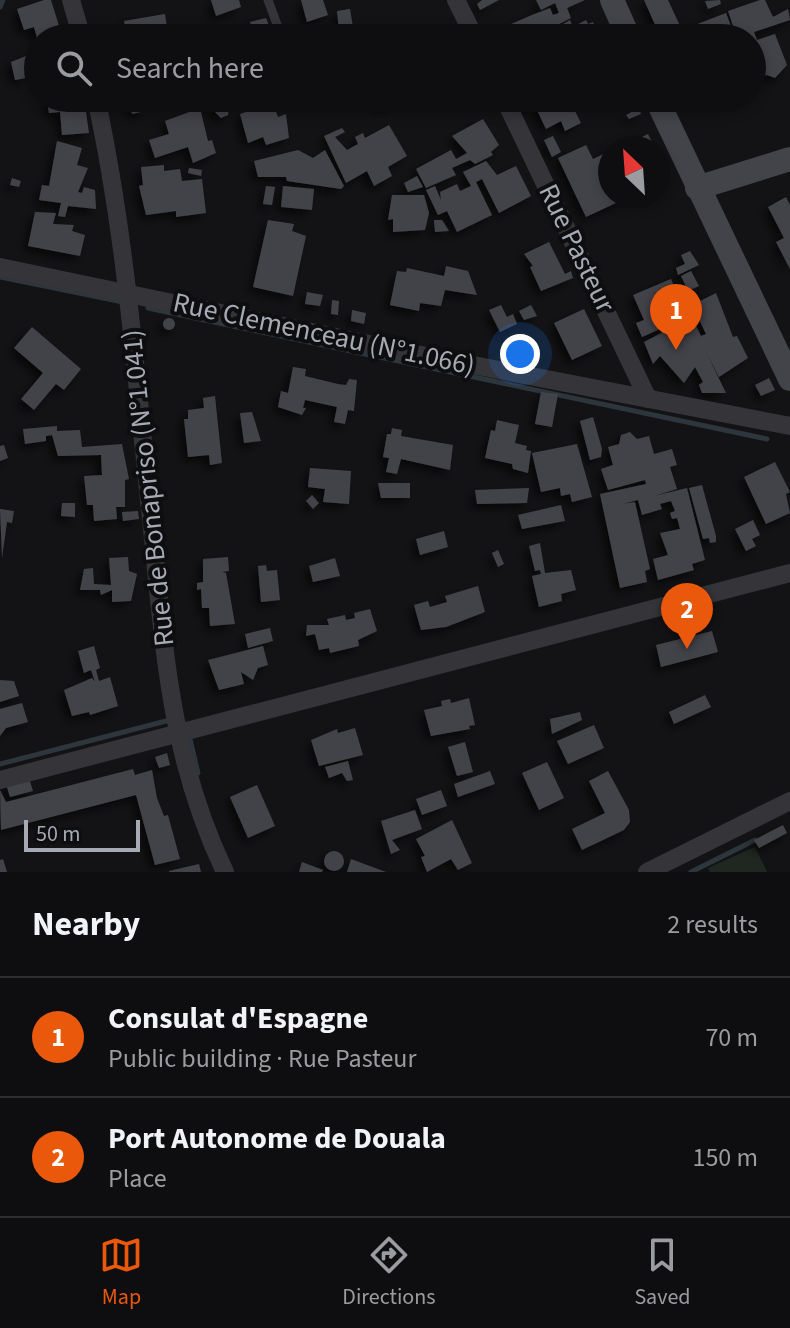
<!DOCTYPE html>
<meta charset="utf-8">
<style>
body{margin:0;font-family:"Source Sans 3",sans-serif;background:#171719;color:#f1f3f6}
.compass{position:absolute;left:598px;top:136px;width:72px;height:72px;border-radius:50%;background:#0e0e10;box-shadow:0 4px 12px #0003;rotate:335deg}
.scale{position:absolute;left:24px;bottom:20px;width:116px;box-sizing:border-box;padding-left:8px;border:4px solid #a6aab4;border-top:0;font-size:22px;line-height:28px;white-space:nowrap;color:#a6aab4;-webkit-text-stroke:6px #0e0e10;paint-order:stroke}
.you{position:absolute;left:520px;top:354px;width:28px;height:28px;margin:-20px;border:6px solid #fff;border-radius:50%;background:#1a73e8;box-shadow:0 0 0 12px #1a73e833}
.badge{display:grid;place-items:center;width:52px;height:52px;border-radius:50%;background:#ea580c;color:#fff;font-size:26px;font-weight:700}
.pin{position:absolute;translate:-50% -66px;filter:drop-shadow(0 2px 4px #0008)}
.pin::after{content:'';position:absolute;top:42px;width:28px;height:24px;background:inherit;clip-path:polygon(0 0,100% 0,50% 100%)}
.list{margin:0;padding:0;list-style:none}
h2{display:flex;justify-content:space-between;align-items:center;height:104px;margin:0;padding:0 32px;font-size:34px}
h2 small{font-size:26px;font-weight:400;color:#9b9c9f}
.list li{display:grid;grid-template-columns:52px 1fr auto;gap:24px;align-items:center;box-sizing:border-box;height:120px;padding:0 32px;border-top:2px solid #2e2e30}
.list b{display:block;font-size:30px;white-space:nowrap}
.list p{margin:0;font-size:26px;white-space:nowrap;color:#9b9c9f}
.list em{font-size:26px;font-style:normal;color:#9b9c9f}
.icon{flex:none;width:44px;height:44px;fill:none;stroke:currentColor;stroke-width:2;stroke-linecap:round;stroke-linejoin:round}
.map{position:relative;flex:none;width:790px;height:872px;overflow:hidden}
.search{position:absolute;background:#0e0e10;box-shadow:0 4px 12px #0003;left:24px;right:24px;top:24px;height:88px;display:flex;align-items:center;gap:20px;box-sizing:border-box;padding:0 28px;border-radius:44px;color:#9b9c9f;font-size:30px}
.sheet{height:344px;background:#0e0e10}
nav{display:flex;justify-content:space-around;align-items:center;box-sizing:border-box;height:112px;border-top:2px solid #2e2e30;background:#0e0e10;font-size:22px;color:#9b9c9f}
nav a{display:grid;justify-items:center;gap:4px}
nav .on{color:#ea580c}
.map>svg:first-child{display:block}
.green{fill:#202721}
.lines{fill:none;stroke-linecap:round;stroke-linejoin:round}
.stream{stroke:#2d353d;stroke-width:5}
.building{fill:#424348;filter:url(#shadow)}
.lane{stroke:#353539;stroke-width:9}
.street{stroke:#353539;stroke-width:18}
.secondary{stroke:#434449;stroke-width:24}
.labels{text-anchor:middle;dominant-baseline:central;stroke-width:8;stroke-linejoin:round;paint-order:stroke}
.street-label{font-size:28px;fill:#a6aab4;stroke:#0e0e10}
</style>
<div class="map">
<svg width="790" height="872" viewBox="0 0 790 872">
<defs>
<filter id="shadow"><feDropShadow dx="-5" dy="5" stdDeviation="4" flood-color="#0009"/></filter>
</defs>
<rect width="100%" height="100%" fill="#131315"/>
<path class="green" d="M755,847L767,872H710L708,868Z"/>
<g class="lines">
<g class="stream">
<path d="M0,7L3,0"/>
<path d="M0,277L123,302"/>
<path d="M148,308L767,439"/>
<path d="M190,739L198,773"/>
<path d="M0,764L170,720"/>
<path d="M691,872L755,840"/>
</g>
</g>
<g class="building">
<path d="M44,0H51L60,29L69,26L73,38H37L34,27L24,30L17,9Z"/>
<path d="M211,0H239L241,7L216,16Z"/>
<path d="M301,0H323L328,15L307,22Z"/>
<path d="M482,0H499L480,10L477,4Z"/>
<path d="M536,0H585L567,8L571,18L536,36L492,38L490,33L532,15L550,8L553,15L559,13L555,3L541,10Z"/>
<path d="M644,0H668L682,30L726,13L731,26L700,38H661Z"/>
<path d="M720,0L721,4L708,9L705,1Z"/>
<path d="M760,0H765L773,17L788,9L790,20L754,32L757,40L775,34L787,65L775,78L767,75L752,80V38H727L736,35L728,11Z"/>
<path d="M350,9L353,27L359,38H342L339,31L337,11Z"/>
<path d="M165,14L168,34L127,38L124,21Z"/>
<path d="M266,18L274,38L254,37L250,22Z"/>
<path d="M570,20L573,27L586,20L588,24L593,22L600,36L559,38L554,29Z"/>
<path d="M419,28L423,35L429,32L432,38H400Z"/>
<path d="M38,55V71L32,72L29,56Z"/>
<path d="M26,56L30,71L24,73L26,78L15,80L11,62Z"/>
<path d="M84,98L89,133L62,135L60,112L49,113L47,101Z"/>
<path d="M129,98H141L145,111L132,114Z"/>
<path d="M223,98L229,107L228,115L221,118L215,112V106L202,109L201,105Z"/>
<path d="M375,98H398L382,109Z"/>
<path d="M535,98L537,103L547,98H591L573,107L581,123L565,131L561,121L546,129L534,104L526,108L522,99Z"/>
<path d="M273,103L278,117L286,114L289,138L266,145L263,137L248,143L240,114Z"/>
<path d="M200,108L208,141L212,140L216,153L193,163L188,147L155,158L149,140L169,134L165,121Z"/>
<path d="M639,108L641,114L629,119L626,115Z"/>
<path d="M483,119L499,145L491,152L493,155L475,164L470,160L452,168L456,175L426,188L416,169L451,150L456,159L467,153L452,136Z"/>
<path d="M389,125L407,156L388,167L392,176L374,186L367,171L346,183L324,136L342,128L345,132L335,137L347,150L358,144L355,137L363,133L365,138Z"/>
<path d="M648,134L655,148H617L632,142Z"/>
<path d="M553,136L561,152L552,157L544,140Z"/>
<path d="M57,141L82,148L77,165L88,168L78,192L82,193L84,187L95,190L96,209L68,206L65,217L58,216L61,203L39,200L42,185L49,186Z"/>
<path d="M586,145L593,159L610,151V196H631L586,217L558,158Z"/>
<path d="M298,150L313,158L325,150L344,186L341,189L287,181L286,177H258L254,161Z"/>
<path d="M486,161L497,175L516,166L531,196L499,213L482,179L476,182L492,215L457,232L447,211L438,215L426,190L435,186L441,200L440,192L457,184L460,191L471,186L463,172Z"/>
<path d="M164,165V171L180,169L182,181L202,179L206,213L176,217V211L146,215L139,186L143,185L141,167Z"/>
<path d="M189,168L202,170L201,176L188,173Z"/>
<path d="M417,176L423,187L408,192L404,183Z"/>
<path d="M12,178L21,181L19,187L10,185Z"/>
<path d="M266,186L275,187L272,205L263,204Z"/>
<path d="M283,186L314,189L312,210L281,207Z"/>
<path d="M392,195H424L429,213L425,230L393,232V219L388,220Z"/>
<path d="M786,197L790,205V269L776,242L784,238L768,207Z"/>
<path d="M35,212L56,213L53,224L74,225L72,231L85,235L80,256L28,246Z"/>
<path d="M268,220L294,224L292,231L306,236L293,296L253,287Z"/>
<path d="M434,220H442L449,231L435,232Z"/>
<path d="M549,242L565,274L571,271L573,278L541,291L530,267L533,266L524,254Z"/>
<path d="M690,251L699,265L678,275L676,268L685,264L681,255Z"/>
<path d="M446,266L468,271L477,295L445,290L441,306L420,303L419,311L390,305L397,271L406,272L407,268L444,276Z"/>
<path d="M691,271L699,286L688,291L681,276Z"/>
<path d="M671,279L687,317L642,337L636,323L644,320L633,295Z"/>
<path d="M307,292L323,295L320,306L305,304Z"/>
<path d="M716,293L733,337L737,336L748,358L719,377L706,352L726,393H702L699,385L703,382L695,367L684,383L660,356L653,364L644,342L692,317L701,336L706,334L692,305Z"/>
<path d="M332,300L339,301L338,315L331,314Z"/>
<path d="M501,305L507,317L513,314L517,324L500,332L489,310Z"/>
<path d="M531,305L537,316L524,320L519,311Z"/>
<path d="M584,309L602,346L572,360L554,323Z"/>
<path d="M352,310L366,313L364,324L351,321Z"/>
<circle cx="169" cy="324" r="6"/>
<path d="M32,327L81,369L64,390L56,384L34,410L21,399L43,373L14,348Z"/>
<path d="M293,367L306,369L305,376L338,384L346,385L349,379L357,380L354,411L348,410L345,424L334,422L337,407L305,400L303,408H306L302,415L278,407L281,391L288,393Z"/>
<path d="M769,378L775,390L761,396L755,385Z"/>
<path d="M541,392L558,394L552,427L535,424Z"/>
<path d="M215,396L222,463L210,465L209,455L188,457L184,419H188V410L204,408L203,398Z"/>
<path d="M252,412L261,441L244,443L240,413Z"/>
<path d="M593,417L602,449L601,457L590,460L580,421Z"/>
<path d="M497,420L519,425L515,443L527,446L526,450L531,451L528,473L513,469L512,464L485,458L491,430L495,431Z"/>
<path d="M57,426V431L80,430L82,447L122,444L129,479L125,480V507H116L117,519L94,521L93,505H87L84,476L102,475L101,455L58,456L52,435L46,436V441L25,444L23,429Z"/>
<path d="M392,428L402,430L401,436L453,445L450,470L401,459L397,474L386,472L389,458L383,457L387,434H391Z"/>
<path d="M630,432L637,439L649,436L654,454L672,449L677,465L670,467L677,489L654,496L687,488L705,560L692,564L694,570L658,580L653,559L668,555L660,533L680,529L677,518L672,519L670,513L675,511L671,501L660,504L662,509L642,515L638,500L623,504L635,502L650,569L645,571L647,582L620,588L600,494L646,484L645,480L608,490L601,469L613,465L608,447L619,444L621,435Z"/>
<path d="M577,444L592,497L572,502L570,494L561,496L560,488L541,492L532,453Z"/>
<path d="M4,445L8,458L0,461V446Z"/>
<path d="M775,462L790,492L786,494L790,513L766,524L744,477Z"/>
<path d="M310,468L351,471L349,504L323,502L325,489L308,487Z"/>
<path d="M378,483H410V498H381Z"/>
<path d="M702,485L716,536V542L710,543L709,538L703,539L689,488Z"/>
<path d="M529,488L527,503L477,504L475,490Z"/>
<path d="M312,495L319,503L313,509L306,501Z"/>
<path d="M62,503H75V517L61,516Z"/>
<path d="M561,505L565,521L522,529L518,515Z"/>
<path d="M0,509L14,511L12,523L7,522L2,558Z"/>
<path d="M138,511L139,519L123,521L122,512Z"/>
<path d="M753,520L760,535L752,539L756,546L746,551L735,529Z"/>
<path d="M444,531L448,547L420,555L416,539Z"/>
<path d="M540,543L545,573L571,570L576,590L561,594L562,601L539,607L532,576L541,574L540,570L535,571L529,546Z"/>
<path d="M498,550L504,564L498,567L492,553Z"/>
<path d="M128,557L129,571L137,574L131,601L112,602V590L101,595L100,590H80L84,569L93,568L94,584L111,585L109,558Z"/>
<path d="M228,557L229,571L222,572L226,573L235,624L210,626L209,608H202L201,589L197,590V583L203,582V559Z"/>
<path d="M335,558L340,576L313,582L309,566Z"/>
<path d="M266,565L267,571L277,570L280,600L261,602L258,566Z"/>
<path d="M478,586L485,612L446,627L421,630L414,605L428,601L430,607L447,602L445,596Z"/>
<path d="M370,609L377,631L358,640L359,646L330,653L329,648L319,650L315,634L306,636L307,625H329L327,619L345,615L346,620L355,618L354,613Z"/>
<path d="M270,628L273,641L248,648L245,634Z"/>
<path d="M712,631L718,652L661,667L656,645Z"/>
<path d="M94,646L100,668L96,670L99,681L110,677L118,706L90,715L89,712L72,716L64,690L92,678L95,682L91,670L84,673L78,651Z"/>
<path d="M263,646L268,665L258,668L253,680L241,672L244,684L219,690L208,660Z"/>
<path d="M0,680L14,681L19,696L0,702Z"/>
<path d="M705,695L711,707L674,724L669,712Z"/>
<path d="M469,698L475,725L469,726L470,729L431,736L424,710L442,706L441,701L450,699L451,703Z"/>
<path d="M22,703L28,722L6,728L0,736V709Z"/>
<path d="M580,712L582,720L552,734L550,719Z"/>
<path d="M594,725L604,748L568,764L557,741Z"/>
<path d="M355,728L363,755L319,766L311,740L337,729L338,733Z"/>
<path d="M465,742L473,772L457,776L448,747Z"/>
<path d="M167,753L170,765L159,768L155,757Z"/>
<path d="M348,761L353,780L347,781L342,773L329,778L325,767Z"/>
<path d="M547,762L564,798L539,810L522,773Z"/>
<path d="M133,769L135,775L152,770L157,798L164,816L168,815L180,859L155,865L136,795L1,830L0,790L6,802Z"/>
<path d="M490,771L495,784L458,797L454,784Z"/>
<path d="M608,771L629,810L630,822L624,830L582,850L572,829L605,813L589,781Z"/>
<path d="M29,778L33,791L10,797L6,784Z"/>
<path d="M257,785L275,826L248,838L230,797Z"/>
<path d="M441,790L447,806L422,815L416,799Z"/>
<path d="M415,810L422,829L392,840L400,850L391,854L381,821Z"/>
<path d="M452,820L472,863L458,870L451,859L427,872L421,857L425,856L416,839Z"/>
<path d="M783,825L787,833L759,848L754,840Z"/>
<circle cx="334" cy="861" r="10"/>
<path d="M3,859L7,872H0V860Z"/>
<path d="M351,859L386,872H347Z"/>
<path d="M302,862L323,870L322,872H299Z"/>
<path d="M199,864L201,872H169V871Z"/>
</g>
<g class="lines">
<path class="lane" d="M268,0L282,38"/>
<g class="street">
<path d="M71,0L82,38"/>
<path d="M456,0L475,38"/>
<path d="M96,98C126,236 136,378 151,519C164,645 169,755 225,872"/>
<path d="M504,98L648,399"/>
<path d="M0,267L426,356L790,426"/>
<path d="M0,780L790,573"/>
<path d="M647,872L790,801"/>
</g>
<g class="secondary">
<path d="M612,0L629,38"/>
<path d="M656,98L790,379"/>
<path d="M697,188L790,159"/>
</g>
</g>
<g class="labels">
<g class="street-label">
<text transform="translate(577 248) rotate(64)">Rue Pasteur</text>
<text transform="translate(324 334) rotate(12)">Rue Clemenceau (N°1.066)</text>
<text transform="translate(148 488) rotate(-96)">Rue de Bonapriso (N°1.041)</text>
</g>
</g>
</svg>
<svg class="compass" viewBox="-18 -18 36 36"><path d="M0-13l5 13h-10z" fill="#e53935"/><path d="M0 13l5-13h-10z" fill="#9b9c9f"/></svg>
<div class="scale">50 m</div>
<div class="you"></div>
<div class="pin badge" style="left:676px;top:350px">1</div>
<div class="pin badge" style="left:687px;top:649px">2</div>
<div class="search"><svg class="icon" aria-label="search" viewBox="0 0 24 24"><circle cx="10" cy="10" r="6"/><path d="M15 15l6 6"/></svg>Search here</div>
</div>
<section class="sheet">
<h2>Nearby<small>2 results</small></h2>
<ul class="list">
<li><span class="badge">1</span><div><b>Consulat d'Espagne</b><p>Public building · Rue Pasteur</p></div><em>70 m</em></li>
<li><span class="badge">2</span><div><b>Port Autonome de Douala</b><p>Place</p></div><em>150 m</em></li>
</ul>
</section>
<nav>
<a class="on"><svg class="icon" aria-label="map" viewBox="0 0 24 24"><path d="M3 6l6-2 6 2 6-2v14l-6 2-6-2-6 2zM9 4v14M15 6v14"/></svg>Map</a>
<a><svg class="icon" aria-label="directions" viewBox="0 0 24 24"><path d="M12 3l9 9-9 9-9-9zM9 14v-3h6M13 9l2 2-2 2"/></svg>Directions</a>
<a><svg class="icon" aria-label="saved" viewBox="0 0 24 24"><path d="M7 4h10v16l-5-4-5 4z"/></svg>Saved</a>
</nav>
